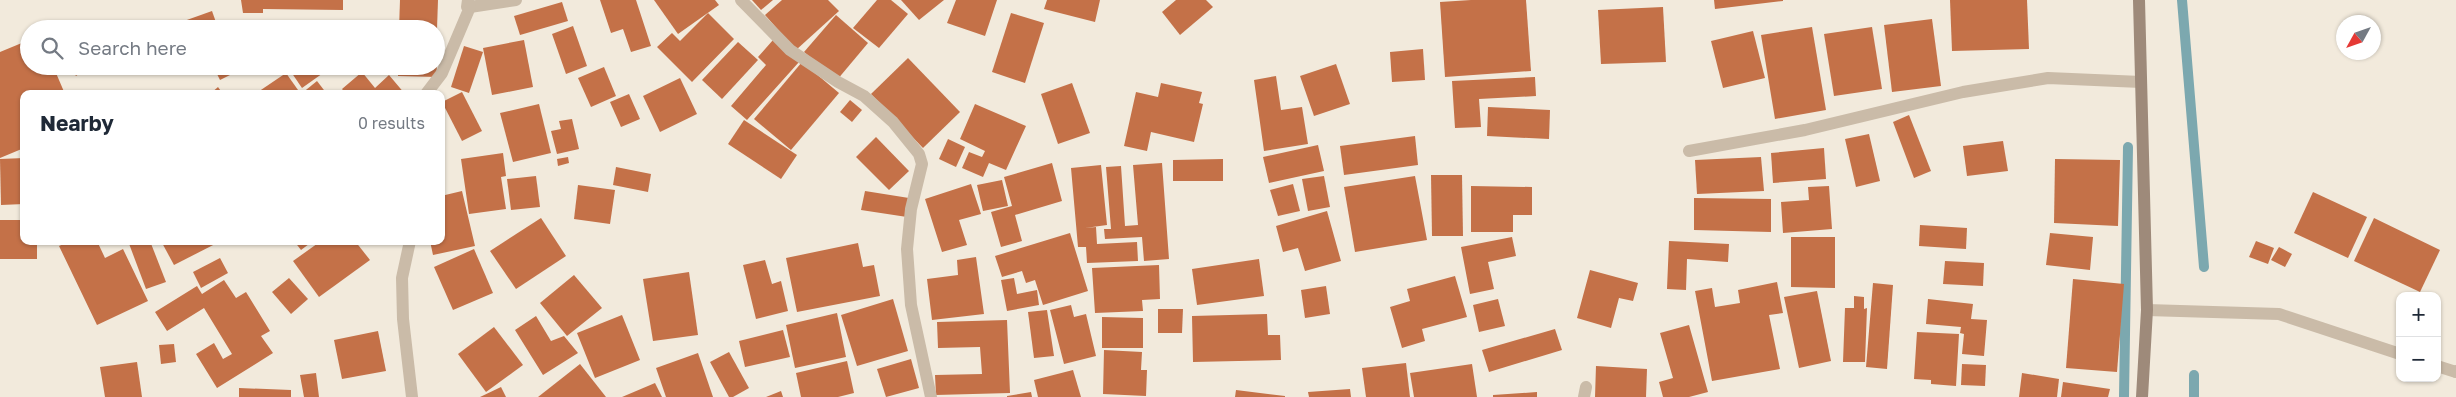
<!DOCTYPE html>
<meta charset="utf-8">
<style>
body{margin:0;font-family:"Golos Text",sans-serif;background:#f2f2f3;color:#1f2937}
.controls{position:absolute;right:15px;bottom:15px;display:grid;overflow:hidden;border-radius:10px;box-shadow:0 1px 4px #0004}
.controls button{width:45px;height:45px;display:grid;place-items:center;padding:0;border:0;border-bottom:1px solid #e0e1e3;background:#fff;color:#1f2937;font:25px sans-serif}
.compass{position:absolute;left:2336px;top:15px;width:45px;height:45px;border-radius:50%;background:#fff;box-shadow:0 1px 4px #0004;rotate:230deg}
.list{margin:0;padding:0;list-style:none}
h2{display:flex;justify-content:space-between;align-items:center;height:65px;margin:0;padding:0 20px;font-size:21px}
h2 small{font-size:16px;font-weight:400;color:#747a83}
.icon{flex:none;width:28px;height:28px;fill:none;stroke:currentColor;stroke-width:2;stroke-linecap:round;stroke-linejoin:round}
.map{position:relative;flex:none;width:2456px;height:397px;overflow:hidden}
.search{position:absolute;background:#fff;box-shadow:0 1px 4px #0004;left:20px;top:20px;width:425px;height:55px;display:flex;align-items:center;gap:12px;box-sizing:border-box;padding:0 18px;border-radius:28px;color:#747a83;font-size:19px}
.panel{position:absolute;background:#fff;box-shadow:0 1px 4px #0004;left:20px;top:90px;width:425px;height:155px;border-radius:10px}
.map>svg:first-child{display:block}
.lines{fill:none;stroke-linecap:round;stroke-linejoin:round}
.stream{stroke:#7ca8af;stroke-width:10}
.building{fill:#c47148}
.service{stroke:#cabba8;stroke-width:12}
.minor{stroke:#cabba8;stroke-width:12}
.secondary{stroke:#9e8a7a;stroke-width:12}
</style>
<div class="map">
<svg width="2456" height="397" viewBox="0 0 2456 397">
<rect width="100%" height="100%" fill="#f2eadc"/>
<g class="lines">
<g class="stream">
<path d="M2182,0L2204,267"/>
<path d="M2124,397L2128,147"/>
<path d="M2194,397V375"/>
</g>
</g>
<g class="building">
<path d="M241,0H343V10L263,9V13H243Z"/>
<path d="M400,0H438L437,29H399Z"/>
<path d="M600,0H636L651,46L631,52L623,29L611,33Z"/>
<path d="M654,0H715L719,5L678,34Z"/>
<path d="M752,0H773L761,10Z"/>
<path d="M782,0H828L839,11L796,50L765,15Z"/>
<path d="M877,0H891L908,14L879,48L853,28Z"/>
<path d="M901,0H944L919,20Z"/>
<path d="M956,0H997L985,36L947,23Z"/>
<path d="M1047,0H1100L1095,22L1044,9Z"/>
<path d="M1176,0H1206L1213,7L1180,35L1162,12Z"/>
<path d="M1471,0H1526L1531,71L1445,77L1440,2Z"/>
<path d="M1714,0H1783V1L1715,9Z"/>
<path d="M1950,0H2027L2029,49L1952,51Z"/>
<path d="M562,2L568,21L520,35L514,16Z"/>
<path d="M1663,7L1666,62L1601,64L1598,10Z"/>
<path d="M212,11L218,28L187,29L184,21Z"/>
<path d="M708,13L734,39L692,82L657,47L672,33L680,41Z"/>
<path d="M1011,13L1044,23L1025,83L992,72Z"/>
<path d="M836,15L868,43L837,80L804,52Z"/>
<path d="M1932,19L1941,86L1892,92L1884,25Z"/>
<path d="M150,23L154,29H142Z"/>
<path d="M573,26L587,66L566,74L552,34Z"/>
<path d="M1812,27L1826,110L1775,119L1761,35Z"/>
<path d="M1872,27L1882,89L1834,96L1824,34Z"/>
<path d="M1753,31L1765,78L1723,88L1711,41Z"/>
<path d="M29,40V66H53L65,94H24V148L0,158V52Z"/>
<path d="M524,40L533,87L492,95L483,48Z"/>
<path d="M773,40L799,62L747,120L731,106L766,65L758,57Z"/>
<path d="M738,42L758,60L722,99L702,80Z"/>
<path d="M464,46L483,52L469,93L451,87Z"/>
<path d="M1423,49L1425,80L1392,82L1390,52Z"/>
<path d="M908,58L960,112L923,148L871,94Z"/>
<path d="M802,62L839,93L791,150L754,119Z"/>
<path d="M1336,64L1350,104L1314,116L1300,76Z"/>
<path d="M69,66H90L76,76Z"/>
<path d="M213,66H235L238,71L220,80Z"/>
<path d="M287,66H333L302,88Z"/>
<path d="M398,66H437L436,77L398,76Z"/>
<path d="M604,67L616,96L591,107L578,78Z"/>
<path d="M362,72L375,88L389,75L405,94H346L342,89Z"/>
<path d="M286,73L298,90L292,94H255Z"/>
<path d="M1276,76L1281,110L1302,107L1308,144L1264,151L1254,80Z"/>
<path d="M1535,77L1536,96L1479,99L1481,127L1455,128L1452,81Z"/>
<path d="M680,78L697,114L660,132L643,96Z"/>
<path d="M317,81L327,94H301Z"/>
<path d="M1072,83L1090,133L1058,144L1041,94Z"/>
<path d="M1161,83L1202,92L1199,103L1203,104L1194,142L1151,132L1147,151L1124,146L1136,92L1158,97Z"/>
<path d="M218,87L223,94H210Z"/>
<path d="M462,92L482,131L462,141L442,102Z"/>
<path d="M629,94L640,119L621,127L610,102Z"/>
<path d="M850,100L862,110L852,122L840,112Z"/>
<path d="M539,104L551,153L513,162L500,113Z"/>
<path d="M975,104L1026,126L1006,170L989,163L983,177L962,168L969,152L982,157L985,151L960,139Z"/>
<path d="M1488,107L1550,110L1549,139L1487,136Z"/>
<path d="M1909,115L1931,171L1914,178L1893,122Z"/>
<path d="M572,119L579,149L557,154L551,131L561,129L559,121Z"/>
<path d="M744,120L797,155L781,179L728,144Z"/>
<path d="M1869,134L1880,181L1856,187L1845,139Z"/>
<path d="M1415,136L1418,165L1344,175L1340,146Z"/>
<path d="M876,137L909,171L889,190L856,157Z"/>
<path d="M948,139L965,147L956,167L939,159Z"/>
<path d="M2003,141L2008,171L1967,176L1963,146Z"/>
<path d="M1318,145L1324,171L1269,183L1263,157Z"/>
<path d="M1824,148L1826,179L1773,183L1771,153Z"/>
<path d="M503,153L506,176L501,177L506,209L469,214L461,159Z"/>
<path d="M568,157L569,163L558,166L557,159Z"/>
<path d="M1761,157L1764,191L1697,194L1695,160Z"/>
<path d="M24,158V204L1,205L0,159Z"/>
<path d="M1223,159V181H1173V160Z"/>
<path d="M2055,159L2120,160L2118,226L2054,223Z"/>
<path d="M1052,163L1062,201L1015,215L1022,241L1001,247L991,212L1012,206L1004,177Z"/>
<path d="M1162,163L1169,259L1144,261L1142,237L1105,239L1104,229H1111L1106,167L1121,166L1125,226L1138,225L1133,165Z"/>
<path d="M1101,165L1107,225L1085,228L1096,227L1097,244L1137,242L1138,261L1087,263L1086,247H1078L1071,168Z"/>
<path d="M616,167L651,174L648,192L613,185Z"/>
<path d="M1431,175H1462L1463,236H1432Z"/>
<path d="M536,176L540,207L511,210L507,179Z"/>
<path d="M1324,176L1330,207L1308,211L1302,179Z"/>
<path d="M1415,176L1427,240L1355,252L1344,187Z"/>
<path d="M1002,180L1008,206L983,211L977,185Z"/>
<path d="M971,184L981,214L959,220L967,245L942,252L925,199Z"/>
<path d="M1293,184L1300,211L1278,216L1270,190Z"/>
<path d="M578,185L615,190L610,224L574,219Z"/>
<path d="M1471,186L1532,187V215H1513V232H1471Z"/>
<path d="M1829,186L1832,229L1783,233L1781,202L1809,200L1808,187Z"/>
<path d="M462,191L475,246L433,255L430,241H441V196Z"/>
<path d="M865,191L909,198L907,217L861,210Z"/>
<path d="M2313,192L2367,217L2348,258L2294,233Z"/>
<path d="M1694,198L1771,199V232L1694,230Z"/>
<path d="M1327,211L1341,261L1305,271L1298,248L1283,252L1276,226Z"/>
<path d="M541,218L566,256L516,289L490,251Z"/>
<path d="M2374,218L2440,250L2420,292L2354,261Z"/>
<path d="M0,220H24V241H37V259H0Z"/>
<path d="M1920,225L1967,228L1966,249L1919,246Z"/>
<path d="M1070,233L1088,291L1043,305L1035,280L1026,283L1022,271L1002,277L995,256Z"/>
<path d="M2050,233L2093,237L2090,270L2046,265Z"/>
<path d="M1512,237L1516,256L1488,262L1494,289L1470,294L1461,247Z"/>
<path d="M1791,237H1835V288L1791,287Z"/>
<path d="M70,241H97L105,258L123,249L148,301L97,325L59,246Z"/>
<path d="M128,241H150L166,282L146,289Z"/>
<path d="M161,241H221L174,265Z"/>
<path d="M294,241H313L301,250Z"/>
<path d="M321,241H355L370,260L319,297L293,261Z"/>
<path d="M1669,241L1729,244L1728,262L1687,259L1686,290L1667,289Z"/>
<path d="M2256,241L2274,248L2268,264L2249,257Z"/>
<path d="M858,243L863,267L874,265L880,296L797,312L786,258Z"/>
<path d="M2279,247L2292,254L2285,267L2271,260Z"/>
<path d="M474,249L493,293L453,310L434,267Z"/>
<path d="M976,257L984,314L932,320L927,279L958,275L957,260Z"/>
<path d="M220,258L228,273L201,288L193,272Z"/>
<path d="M1259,259L1264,296L1197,305L1192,269Z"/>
<path d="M765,260L772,284L781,281L788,311L756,319L743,265Z"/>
<path d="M1945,261L1984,263L1983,286L1943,284Z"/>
<path d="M1159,265L1160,299L1142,300L1143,311L1095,313L1092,268Z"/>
<path d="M1590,270L1638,283L1633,301L1619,298L1611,328L1577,318Z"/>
<path d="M689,272L698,335L653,341L643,279Z"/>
<path d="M574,275L602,308L567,336L540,303Z"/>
<path d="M1455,276L1467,317L1422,329L1425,341L1402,348L1390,307L1410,301L1407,289Z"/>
<path d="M289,278L308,299L291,314L272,292Z"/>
<path d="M1014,278L1017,294L1037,290L1039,305L1007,311L1001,280Z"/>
<path d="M2073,279L2124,284L2117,372L2066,368Z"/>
<path d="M224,280L236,298L246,292L270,331L261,336L273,353L217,388L196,354L214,343L223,359L232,354L204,308L167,331L155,312L197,286L202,294Z"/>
<path d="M1777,282L1783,313L1769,315L1780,369L1712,381L1695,291L1712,288L1715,307L1740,303L1738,290Z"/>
<path d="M1873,283L1893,285L1887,369L1866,367Z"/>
<path d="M1326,286L1330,314L1305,318L1301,290Z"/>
<path d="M1817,291L1831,361L1799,368L1784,297Z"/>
<path d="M1854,296L1864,297V309L1867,308L1865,362H1843L1845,308H1854Z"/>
<path d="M893,299L908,351L857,366L841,315Z"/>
<path d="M1498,299L1505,326L1479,332L1473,305Z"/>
<path d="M1928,299L1973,304L1971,319L1987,320L1984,356L1962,354L1964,334L1960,333L1961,327L1926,324Z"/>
<path d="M1071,305L1074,317L1086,314L1096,356L1064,364L1050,310Z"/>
<path d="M1158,309H1183L1182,333H1158Z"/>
<path d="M1047,310L1054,356L1034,358L1028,312Z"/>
<path d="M837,313L846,357L795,368L786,325Z"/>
<path d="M1267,314L1268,335H1280L1281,360L1193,362L1192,316Z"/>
<path d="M622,315L640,360L595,378L577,333Z"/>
<path d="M536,316L551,341L564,336L578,353L543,375L515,330Z"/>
<path d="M1102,317L1143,318V348H1102Z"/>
<path d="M1007,320L1010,393L936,395L935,375L982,374L980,347L938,348L937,322Z"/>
<path d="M1689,325L1708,392L1689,397H1663L1659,382L1673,378L1660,333Z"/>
<path d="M494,327L523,365L486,392L458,354Z"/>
<path d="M1555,329L1562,350L1489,372L1482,350Z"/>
<path d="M783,330L790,357L745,367L739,341Z"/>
<path d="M378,331L386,371L342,379L334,340Z"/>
<path d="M1917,332L1959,334L1956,386L1931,384V380L1914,379Z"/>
<path d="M174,344L176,362L161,364L159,345Z"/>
<path d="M1104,350L1142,352L1141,370H1147L1146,396L1103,394Z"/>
<path d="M729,352L749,388L733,397H729L710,362Z"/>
<path d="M698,353L713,397H666L656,368Z"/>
<path d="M911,359L919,388L886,397L877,369Z"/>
<path d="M847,361L854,393L838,397H801L796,373Z"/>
<path d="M137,362L142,397H105L100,367Z"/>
<path d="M1406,363L1410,397H1366L1362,368Z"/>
<path d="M580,364L606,397H538Z"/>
<path d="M1472,364L1477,397H1414L1410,373Z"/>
<path d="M1962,364L1986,365L1985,386L1961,385Z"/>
<path d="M1596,366L1647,369L1646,397H1595Z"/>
<path d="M1073,370L1081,397H1038L1034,380Z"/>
<path d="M316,373L319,397H304L300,375Z"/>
<path d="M2022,373L2059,379L2057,397H2019Z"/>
<path d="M2063,382L2110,389L2108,397H2061Z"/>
<path d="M655,383L662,397H622Z"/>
<path d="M501,387L506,397H480Z"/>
<path d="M239,388L291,390V397H239Z"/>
<path d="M1350,389L1351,397H1309L1308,392Z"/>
<path d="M1236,390L1285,396V397H1235Z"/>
<path d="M781,391L783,397H766Z"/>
<path d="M1031,392L1032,397H1007V396Z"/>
<path d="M1537,392V397H1493V395Z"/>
</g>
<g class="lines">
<g class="service">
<path d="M2147,310L2279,314L2400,354"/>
<path d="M2437,366L2456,372"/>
</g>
<g class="minor">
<path d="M741,0L790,50L838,82L864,96L893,122L919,154L922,164L911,209L907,249L911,305L931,397"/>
<path d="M470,7L516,0"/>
<path d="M426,94L442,73L470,7H467L468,0"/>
<path d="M1689,151L1805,130L1963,92L2048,78L2141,82"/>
<path d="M410,241L402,278L403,319L412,397"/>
<path d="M2456,372V371"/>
<path d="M1584,397L1586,387"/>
</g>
<path class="secondary" d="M2139,0L2147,310L2142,397"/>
</g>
</svg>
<div class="controls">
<button>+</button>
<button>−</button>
</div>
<svg class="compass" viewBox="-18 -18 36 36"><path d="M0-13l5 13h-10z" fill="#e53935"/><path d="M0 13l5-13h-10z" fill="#747a83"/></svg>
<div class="search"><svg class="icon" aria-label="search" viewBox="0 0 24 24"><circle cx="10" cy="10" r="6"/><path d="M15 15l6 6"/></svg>Search here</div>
<section class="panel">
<h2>Nearby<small>0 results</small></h2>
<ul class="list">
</ul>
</section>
</div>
